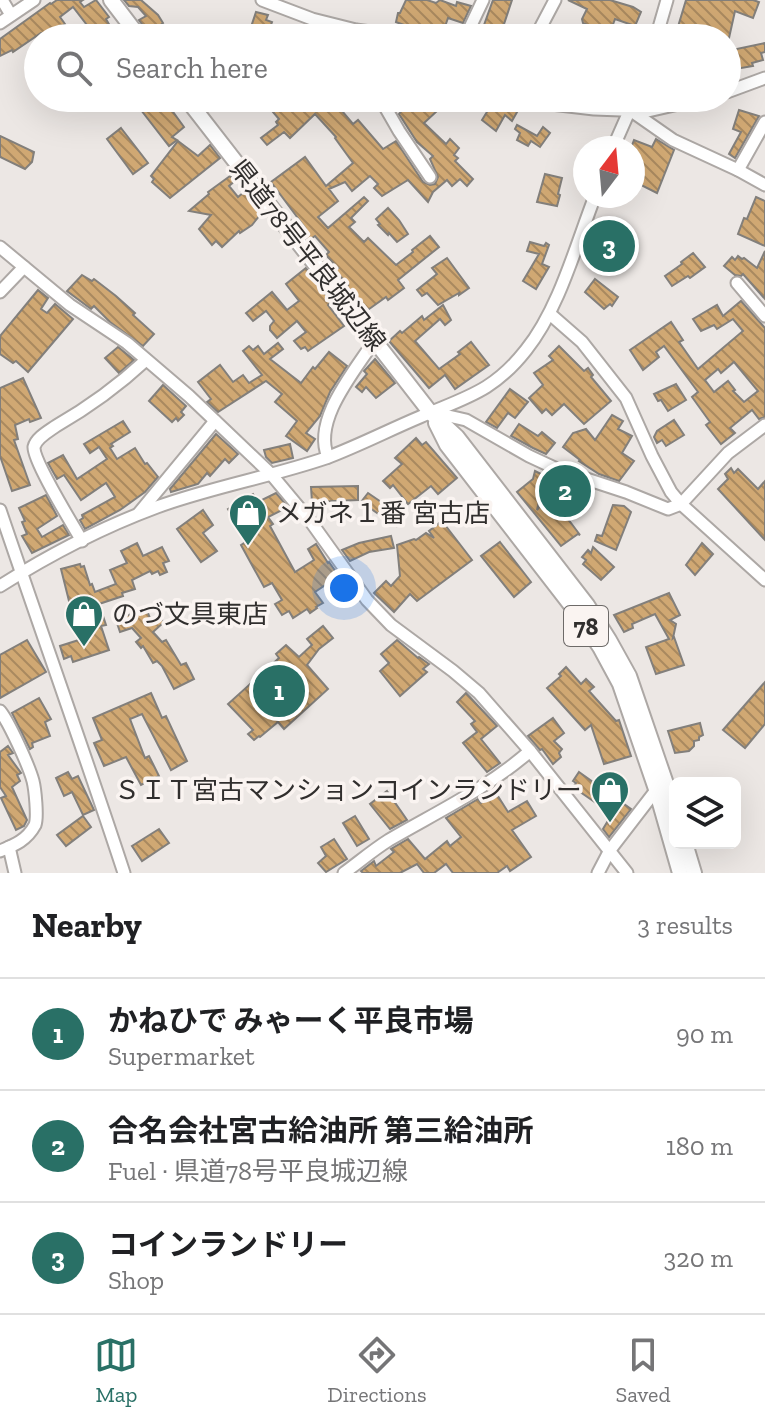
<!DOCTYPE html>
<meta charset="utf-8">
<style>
body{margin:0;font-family:"Zilla Slab","Noto Sans JP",serif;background:#f2f2f2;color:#202124}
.controls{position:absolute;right:24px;bottom:24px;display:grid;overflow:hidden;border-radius:12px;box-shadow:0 8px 32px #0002}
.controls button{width:72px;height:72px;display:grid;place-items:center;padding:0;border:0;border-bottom:2px solid #e0e0e0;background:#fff;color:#202124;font:40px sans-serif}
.compass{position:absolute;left:573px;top:136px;width:72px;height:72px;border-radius:50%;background:#fff;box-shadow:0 8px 32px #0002;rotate:16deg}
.you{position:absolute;left:344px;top:588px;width:28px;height:28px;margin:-20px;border:6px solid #fff;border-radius:50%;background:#1a73e8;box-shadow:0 0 0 12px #1a73e833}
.badge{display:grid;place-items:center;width:52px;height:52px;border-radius:50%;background:#297066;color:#fff;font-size:26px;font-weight:700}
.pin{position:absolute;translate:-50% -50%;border:4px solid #fff;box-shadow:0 2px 8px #0006}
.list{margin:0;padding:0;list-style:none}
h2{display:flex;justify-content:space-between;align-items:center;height:104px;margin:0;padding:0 32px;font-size:34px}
h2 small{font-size:26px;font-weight:400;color:#757577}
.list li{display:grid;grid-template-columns:52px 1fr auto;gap:24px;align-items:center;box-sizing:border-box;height:112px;padding:0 32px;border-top:2px solid #e0e0e0}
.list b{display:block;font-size:30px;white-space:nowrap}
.list p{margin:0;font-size:26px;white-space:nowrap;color:#757577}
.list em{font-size:26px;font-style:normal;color:#757577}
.icon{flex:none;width:44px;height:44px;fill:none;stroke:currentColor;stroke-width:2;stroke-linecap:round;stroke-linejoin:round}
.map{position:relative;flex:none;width:765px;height:873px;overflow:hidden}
.search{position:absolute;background:#fff;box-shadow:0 8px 32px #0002;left:24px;right:24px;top:24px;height:88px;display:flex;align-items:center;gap:20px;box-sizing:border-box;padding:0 28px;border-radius:44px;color:#757577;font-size:30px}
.sheet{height:440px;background:#fff}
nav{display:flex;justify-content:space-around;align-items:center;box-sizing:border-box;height:112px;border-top:2px solid #e0e0e0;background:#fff;font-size:22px;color:#757577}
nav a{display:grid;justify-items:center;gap:4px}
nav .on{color:#297066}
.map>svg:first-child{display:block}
.building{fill:url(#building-back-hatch);stroke:#827f7b;stroke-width:2;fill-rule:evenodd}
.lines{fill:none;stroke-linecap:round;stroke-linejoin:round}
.minor-casing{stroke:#ada8a5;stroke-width:15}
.major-casing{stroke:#ada8a5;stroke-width:18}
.minor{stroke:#fff;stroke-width:11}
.major{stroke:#fff;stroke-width:14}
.labels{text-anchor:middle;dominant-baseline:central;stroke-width:7;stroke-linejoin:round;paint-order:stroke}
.shield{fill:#faf4f1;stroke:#6d6a68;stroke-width:2}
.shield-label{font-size:24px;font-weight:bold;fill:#312f2e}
.street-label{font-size:26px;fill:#312f2e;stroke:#faf4f1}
.poi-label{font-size:26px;fill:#312f2e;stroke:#faf4f1;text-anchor:start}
</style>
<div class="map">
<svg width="765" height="873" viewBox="0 0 765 873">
<defs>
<pattern id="building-back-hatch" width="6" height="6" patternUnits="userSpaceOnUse" patternTransform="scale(2)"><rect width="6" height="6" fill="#d0a873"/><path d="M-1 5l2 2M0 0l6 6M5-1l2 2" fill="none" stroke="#a9895f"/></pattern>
</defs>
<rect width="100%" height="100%" fill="#ece7e4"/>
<g class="building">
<path d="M57,0H83L80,2L84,7L96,0L109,17L106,19L117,38H97L73,7L60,17L65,24L52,34L50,32L43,36L41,33L13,52L12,50L0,56V39L50,3L51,4Z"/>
<path d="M124,0H141L158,15L163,23L149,34L139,20L146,16L138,7L129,6Z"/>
<path d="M406,0H427L436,3L440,0L456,6L457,2L471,6L463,23L448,18L441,38H431L422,36L419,31L404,28V25L396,22L398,13H400Z"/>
<path d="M493,0H512L502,30L484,25Z"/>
<path d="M568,0H610L633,7L641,12L635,26L615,19L608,38H595L598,30L583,23L582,19L587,9Z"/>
<path d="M686,0H753L759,2L753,18L735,11L729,38H720L701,33L700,36L677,30Z"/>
<path d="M256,12L268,15L266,20L272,22L266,38L248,36Z"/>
<path d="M765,43V52L761,53L763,60L752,63L753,66L735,69L736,74L727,76V51Z"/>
<path d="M147,98H163L184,127L172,137L177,140L169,146L141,110L151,103Z"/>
<path d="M261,98H286L293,108L306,98H325L330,104L338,98H358L342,111L353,124L358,120L383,149L396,141L423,182L430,185L435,184L438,177L430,159L433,156L417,142L399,114L403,109L393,98H451L424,123L446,144L450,139L459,148L454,155L458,158L455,161L473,179L467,186L460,179L452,186L447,180L433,192L428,202L408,180L382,196L374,188L378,184L370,176L352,191L345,182L329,189L338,201L318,217L328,228L364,197L368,201L351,218L355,222L349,227L364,242L368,238L396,265L413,252L412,250L430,236L439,247L398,280L404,288L388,300L386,297L365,312L356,301L359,299L346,286L348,285L335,270L338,268L326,255L329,252L315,236L309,240L307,238L302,232L306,229L271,182L305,157L326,186L353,163L335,138L336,137L315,114L290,138L284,132L267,145L261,138L278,125L276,122L279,119Z"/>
<path d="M477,98H525L512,121L505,115L496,131L482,120L490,107Z"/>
<path d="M739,110L759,116L735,158L729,154L741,132L733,129Z"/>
<path d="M517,125L537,136L543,127L550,133L540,147L531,141L528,146L517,140L520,133L515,129Z"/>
<path d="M121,128L148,163L133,174L107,139Z"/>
<path d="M0,136L34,152L32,162L25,169L0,157Z"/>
<path d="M656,139L674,150L657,193L633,181V148H631L634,140L652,147Z"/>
<path d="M178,141L198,156L210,145L220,158L170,198L152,182L154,179L151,176Z"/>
<path d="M545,174L562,178L558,194L560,195L557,206L537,202Z"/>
<path d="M230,176L235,181L229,186L238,197L244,192L250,197L258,208L257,210L260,215L252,225L240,233L239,231L222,247L216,241L212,245L199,229L211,215L189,211L209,194L208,192Z"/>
<path d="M756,197L765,201V246L738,234L744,218L747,219Z"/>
<path d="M388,208L399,220L408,234L397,242L389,233L388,235L378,225L380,224L376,219Z"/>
<path d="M530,242L544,246L546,243L549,245L542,264L549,267L536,289L523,281L539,254L527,251Z"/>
<path d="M765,251V299L743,274L741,276L735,275L724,266L732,257L735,260L738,256L742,259L744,258L757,268Z"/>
<path d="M693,253L705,267L690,278L688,276L672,286L665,276L682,264L681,262Z"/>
<path d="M447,258L469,288L459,295V293L438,305L427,293L422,296L417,290L437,274L432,268Z"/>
<path d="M306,268L331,302L328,305L344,326L308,351L305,347L301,349L294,341L306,332L297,321L277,338L270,330V326L274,321L266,311L253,321L246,313L272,292L287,310L299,301L286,284Z"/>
<path d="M82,275L92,281L94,279L116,296L135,313L133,315L154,334L143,346L110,322L94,306L91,309L67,291Z"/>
<path d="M595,279L618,297L612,306L610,304L604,309L585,292Z"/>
<path d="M38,290L48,298L41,309L47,313L55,304L73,319L28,372L16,361L13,363L0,354V336Z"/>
<path d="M741,301L765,328V417L759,419L752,410L730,428L735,433L721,444L706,425L710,422L692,397L698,392L664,346L656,352L659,357L643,370L630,350L671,322L683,340L679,342L698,369L743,331L733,319L717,329L714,325L701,331L693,319L717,305L723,316ZM734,362L758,391L744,402L733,391L735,390L728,381L714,392L705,380L718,369L721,373Z"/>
<path d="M443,305L451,320L445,325L440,319L415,341L439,369L460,354L458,352L471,342L489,365L455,389L445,375L429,388L389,341L400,331L402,333L422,316L424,320Z"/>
<path d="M278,343L283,349L270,359L301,383L313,367L315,369L329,352L347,366L330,392L320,416L306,433L315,439L307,451L286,436L297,421L275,402L282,394L266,381L218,412L207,402L211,399L198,382L220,365L233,382L243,375L249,383L262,375L243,351L249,346L253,350L258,346L264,354Z"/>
<path d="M559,346L584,371L588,368L593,375L591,377L611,401L584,424L564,404L552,415L546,409L542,413L529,398L543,385L534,373L553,360L549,356Z"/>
<path d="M118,347L134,360L119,373L105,358Z"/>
<path d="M375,359L395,383L376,398L366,387L362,392L356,387L367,374L364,371Z"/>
<path d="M23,378L41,418L30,422L29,419L15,425L18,439L14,440L30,485L12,491L0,456V388Z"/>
<path d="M676,384L686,400L668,411L661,400L658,401L654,394Z"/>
<path d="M163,385L186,406L181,412L184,415L178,421L176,418L172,422L149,401Z"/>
<path d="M510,389L528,402L515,418L508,413L497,428L486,422Z"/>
<path d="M612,415L623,421L618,429L632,436L622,453L634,461L619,481L599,474L579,461L580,460L563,447L573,433L586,429L595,440Z"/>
<path d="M674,420L684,435L666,446L662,440L657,443L654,437L657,431Z"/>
<path d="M123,421L130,432L111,444L113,446L110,448L117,459L135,448L145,464L147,463L158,477L145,492L120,510L85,529L80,520L83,518L82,515L115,497L106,483L81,500L64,475L57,479L48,463L63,455L77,479L107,459L99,447L90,453L84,444Z"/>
<path d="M519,424L538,436L542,432L555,443L546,454L533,448L511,436Z"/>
<path d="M216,434L238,454L229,463L225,459L210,476L207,473L198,484L171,492L170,489Z"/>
<path d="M416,438L422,445L426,442L457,478L438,494L431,486L408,504L393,485L390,488L383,481L402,464L395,458Z"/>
<path d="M290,444L293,458L272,463L266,457L264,450Z"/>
<path d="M731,468L734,473L738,469L758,489L765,481V540L718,489L728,479L725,474Z"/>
<path d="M535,471L545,476L537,510L557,486L564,489L565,485L574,489V491L582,500L565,515L580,535L578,534L561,546L517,492L533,479Z"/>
<path d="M358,486V500L312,502L311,487Z"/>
<path d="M276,493L288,507L268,517L273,524L270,526L295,572L314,560L308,549L316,544L328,563L329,562L341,579L329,587L327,584L315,592L323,603L316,607L317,608L310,613L307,609L293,618L289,611L282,615L275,604L282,600L272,583L264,587L241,545L247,541L228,509L253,494L258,502Z"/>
<path d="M368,493L403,517L396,526L361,502Z"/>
<path d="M46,495L57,516L37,529L42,537L63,525L69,535L32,553L22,536L27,534L22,522L25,521L19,508Z"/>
<path d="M613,505L624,506L631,512L616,550L595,541L597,535L602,536Z"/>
<path d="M203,510L213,525L203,533L217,551L201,562L177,529Z"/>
<path d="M442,521L472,560L417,601L410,594L394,612L374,593L386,581L391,586L400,576L397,545L414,539L416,540L426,533L434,538L429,531Z"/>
<path d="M391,536L394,548L369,552L350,561L342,550L359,543Z"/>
<path d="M500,542L531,582L514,597L481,556Z"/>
<path d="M137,543L143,556L162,547L169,561L163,563L167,572L160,575L158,571L152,574L150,571L132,580L135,589L122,593L123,596L99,604L106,625L101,626L109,650L73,662L71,656L64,659L60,646L85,638L76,612L72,613L61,569L80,564L81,567L84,566L90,585L92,584L95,592L116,584L110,570L127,563L121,551Z"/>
<path d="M702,543L713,554L695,575L686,565Z"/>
<path d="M593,547L614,567L601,580L583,564L586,560L582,557L588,550L591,553Z"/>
<path d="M669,593L680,615L670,620L676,624L673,638L674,637L684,665L656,674L646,647L669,639L655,614L632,624L633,628L624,632L614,615Z"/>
<path d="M146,608L152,623L159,617L164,622L153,632L162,642L166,640L181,665L186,663L194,679L174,689L162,666L157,661L153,663L143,646L141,648L136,642L141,638L132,628L120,632L116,620Z"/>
<path d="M323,626L333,638L319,649L307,665L328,689L284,729L278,722L260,737L259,736L254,740L248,734L253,730L228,704L279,658L276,654L286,645L299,657L312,645L307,639Z"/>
<path d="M27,640L46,672L0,698V655Z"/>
<path d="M397,640L418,658L419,657L429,664L423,669L427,672L400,696L380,671L389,663L381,654Z"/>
<path d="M566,667L581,684L586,679L594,687L589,691L616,721L619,720L631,756L604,764L591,725L585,730L547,688L561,676L559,674Z"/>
<path d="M765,682V724L745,748L723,730Z"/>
<path d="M151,693L162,718L166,716L187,761L171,770L142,714L130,719L145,758L149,756L159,776L141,785L126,757L104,766L94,743L102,740L93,718Z"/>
<path d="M466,693L497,726L481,739L500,763L487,772L463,743L477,732L471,724L475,721L457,702Z"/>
<path d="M39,698L51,719L45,722L50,736L32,743L33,747L30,749L12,713Z"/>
<path d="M553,718L564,733L554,741L562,749L559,753L561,757L553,764L542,749L540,750L528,736Z"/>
<path d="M700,723L703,735L699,737V740L694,741V746L689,751L675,753L668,731Z"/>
<path d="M8,746L13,753L8,755L21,773L17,775L20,781L12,787L27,820L24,826L16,830L1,798L6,796L0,787V752Z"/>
<path d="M68,772L72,779L78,776L94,810L83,815L72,792L64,796L56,778Z"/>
<path d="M579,772L631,809L609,837L603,829L612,814L573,787L576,783L573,781Z"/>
<path d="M387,791L407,820L390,829L370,804Z"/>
<path d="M496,793L508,812L527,801L536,816L512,830L531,857L510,871L507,866L497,873H453L446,864L434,873H424L417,864L400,873H363L361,871L374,861L376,866L394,852L391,849L408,839L425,859L447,841L450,846L461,837L446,818L478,799L481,803Z"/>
<path d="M83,816L91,827L66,846L57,835Z"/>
<path d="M355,816L369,839L357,846L343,823Z"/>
<path d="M159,829L169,843L142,861L132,846Z"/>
<path d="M334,839L347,859L326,872L318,863L326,856L321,847Z"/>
</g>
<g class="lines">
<defs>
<g id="minor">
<path d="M2,0L11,15"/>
<path d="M262,0L312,19L356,30L414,38"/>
<path d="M0,23L34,0"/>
<path d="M465,38L483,0"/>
<path d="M535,38L555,0"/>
<path d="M656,38L667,0"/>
<path d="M727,92L765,78"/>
<path d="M380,98L399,131L430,177"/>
<path d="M536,98L551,104L594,109L648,111L705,98"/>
<path d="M630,110L673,140L738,170L765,185"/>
<path d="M613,148L635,98"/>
<path d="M738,170L765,122"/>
<path d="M0,247L70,305L127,343L189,396L271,474L311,522L367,600L391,625L453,671L479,693L530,751L627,873"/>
<path d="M737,283L765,316"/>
<path d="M0,292L24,267"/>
<path d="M550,314L582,342L626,398L652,456L671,492L681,504L765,580"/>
<path d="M431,412L466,420L529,456L559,470L626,492L668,509L681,504L728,453L765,425"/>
<path d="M328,457C312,420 355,371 374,341"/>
<path d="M0,510C41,631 84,751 124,873"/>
<path d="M139,513L215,421"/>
<path d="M82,541C73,525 33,461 34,447C36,438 49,431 56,426C89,407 118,386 146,360"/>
<path d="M0,586C49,555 103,527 157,507C212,487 270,477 326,458C358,446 389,430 420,417C466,397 493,392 526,350C559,309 576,245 595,196"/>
<path d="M0,711C9,722 29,766 33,781C35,789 38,817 35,825C27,840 15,845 0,851"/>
<path d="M9,847L15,873"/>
<path d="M344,873C359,862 373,850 389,840C437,812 488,788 530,751"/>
<path d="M598,873L610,850L660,785"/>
</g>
<g id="major">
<path d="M111,0L140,38"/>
<path d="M186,98L430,412L457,437L587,605L609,640L629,676L675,810"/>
<path d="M436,423L447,445L577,613L600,647L620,684L656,789L680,873"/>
<path d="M685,843L694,873"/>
</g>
</defs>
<use href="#minor" class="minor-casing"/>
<use href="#major" class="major-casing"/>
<use href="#minor" class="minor"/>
<use href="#major" class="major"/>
</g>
<defs>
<symbol id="shop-pin" viewBox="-11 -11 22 30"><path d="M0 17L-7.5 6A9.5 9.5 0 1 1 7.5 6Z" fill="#297066" stroke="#faf4f1"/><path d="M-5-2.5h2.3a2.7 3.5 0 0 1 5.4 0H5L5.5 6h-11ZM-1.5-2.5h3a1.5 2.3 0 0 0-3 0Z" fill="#fff"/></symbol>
</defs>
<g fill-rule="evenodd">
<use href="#shop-pin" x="226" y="491" width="44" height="60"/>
<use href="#shop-pin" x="62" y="592" width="44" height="60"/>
<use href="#shop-pin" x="588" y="768" width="44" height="60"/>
</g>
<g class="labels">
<rect class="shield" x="564" y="606" width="44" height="40" rx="6"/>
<g class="shield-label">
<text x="586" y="626">78</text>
</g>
<g class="street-label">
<text transform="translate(308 255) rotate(52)">県道78号平良城辺線</text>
</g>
<g class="poi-label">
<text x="276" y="513">メガネ１番 宮古店</text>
<text x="112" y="614">のづ文具東店</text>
<text x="582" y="790" text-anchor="end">ＳＩＴ宮古マンションコインランドリー</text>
</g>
</g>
</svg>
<div class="controls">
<button><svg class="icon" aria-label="layers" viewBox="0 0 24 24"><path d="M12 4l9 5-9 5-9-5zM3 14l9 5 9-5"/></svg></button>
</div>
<svg class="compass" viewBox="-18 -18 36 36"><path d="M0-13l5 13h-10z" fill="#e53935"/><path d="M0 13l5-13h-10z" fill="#757577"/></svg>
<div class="you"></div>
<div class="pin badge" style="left:279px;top:691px">1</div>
<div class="pin badge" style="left:565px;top:491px">2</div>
<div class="pin badge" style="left:609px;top:246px">3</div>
<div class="search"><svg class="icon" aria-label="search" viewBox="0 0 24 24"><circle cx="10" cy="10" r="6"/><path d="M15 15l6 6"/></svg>Search here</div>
</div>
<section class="sheet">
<h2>Nearby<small>3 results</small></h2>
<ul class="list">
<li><span class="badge">1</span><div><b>かねひで みゃーく平良市場</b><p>Supermarket</p></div><em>90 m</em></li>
<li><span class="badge">2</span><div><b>合名会社宮古給油所 第三給油所</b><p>Fuel · 県道78号平良城辺線</p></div><em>180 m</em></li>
<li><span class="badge">3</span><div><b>コインランドリー</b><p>Shop</p></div><em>320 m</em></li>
</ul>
</section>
<nav>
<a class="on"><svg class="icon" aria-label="map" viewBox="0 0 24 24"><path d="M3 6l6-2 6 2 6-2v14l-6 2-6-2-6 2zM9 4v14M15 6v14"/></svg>Map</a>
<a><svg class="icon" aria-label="directions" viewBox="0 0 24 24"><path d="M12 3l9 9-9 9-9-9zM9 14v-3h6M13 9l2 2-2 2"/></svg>Directions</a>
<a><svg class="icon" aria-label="saved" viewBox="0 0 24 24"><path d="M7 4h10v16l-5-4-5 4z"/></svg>Saved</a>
</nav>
